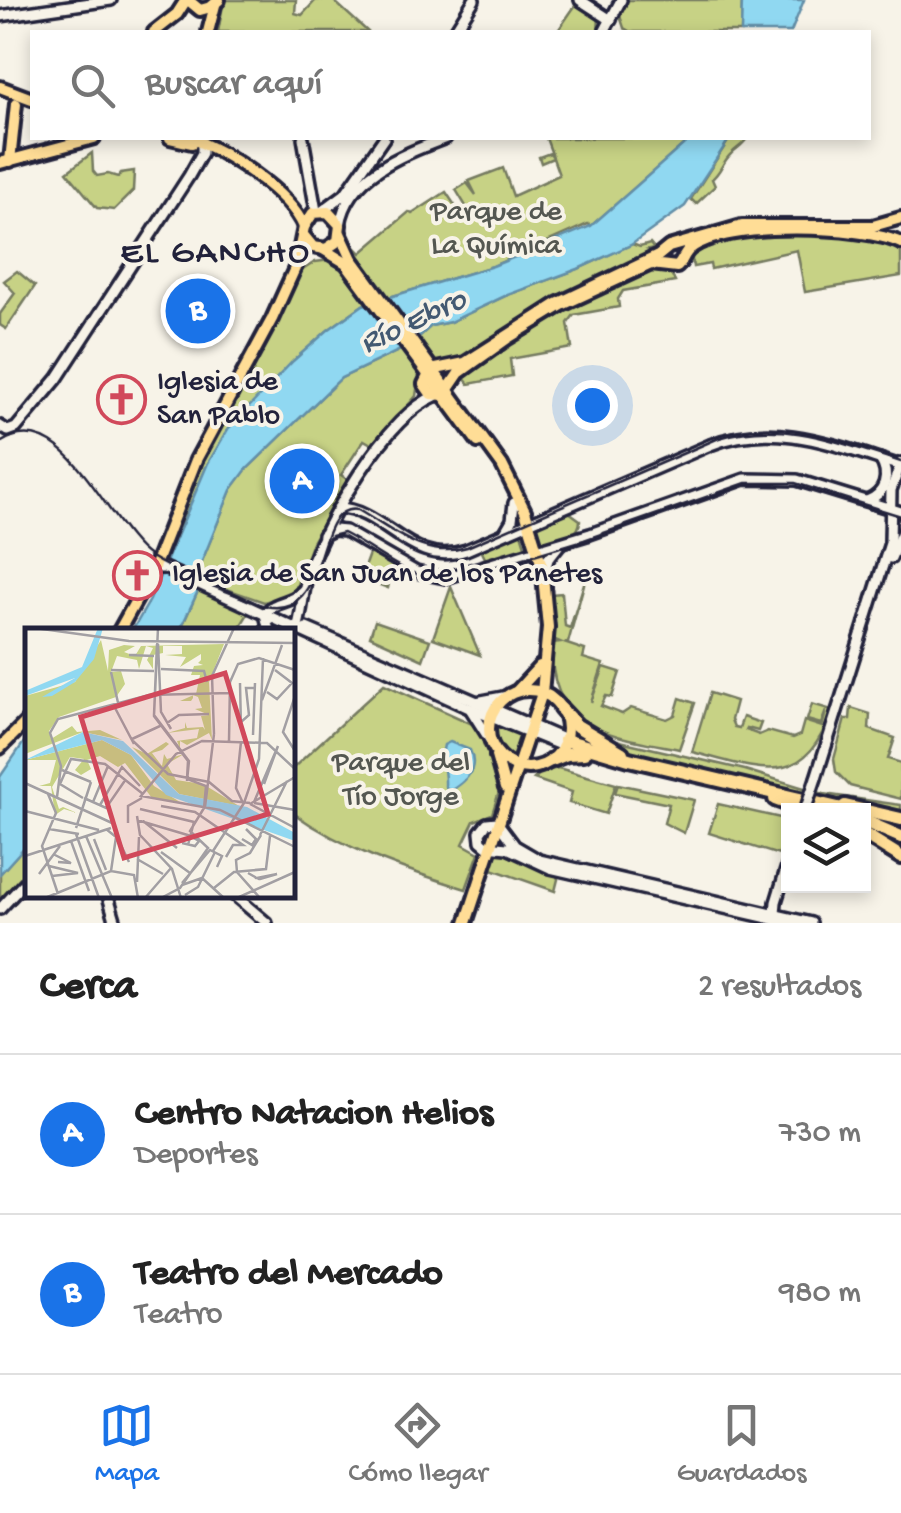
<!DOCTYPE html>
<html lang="es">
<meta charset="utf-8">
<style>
body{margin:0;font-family:"Gochi Hand",sans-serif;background:#f6f6f6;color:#222}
.controls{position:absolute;right:30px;bottom:30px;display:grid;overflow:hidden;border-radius:0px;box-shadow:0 5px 15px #0003}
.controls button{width:90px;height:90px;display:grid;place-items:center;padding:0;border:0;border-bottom:2px solid #e0e0e0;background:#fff;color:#222;font:50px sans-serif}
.you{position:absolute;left:592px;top:405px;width:35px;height:35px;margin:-25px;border:8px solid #fff;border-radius:50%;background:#1a73e8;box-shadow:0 0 0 15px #1a73e833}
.badge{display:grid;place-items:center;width:65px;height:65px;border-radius:50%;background:#1a73e8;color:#fff;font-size:32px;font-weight:700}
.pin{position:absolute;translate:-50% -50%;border:5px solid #fff;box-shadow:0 2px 10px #0006}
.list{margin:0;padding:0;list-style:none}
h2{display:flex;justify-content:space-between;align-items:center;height:130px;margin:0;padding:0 40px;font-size:42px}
h2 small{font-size:32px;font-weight:400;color:#767676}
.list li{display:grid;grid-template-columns:65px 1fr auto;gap:30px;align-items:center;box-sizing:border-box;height:160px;padding:0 40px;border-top:2px solid #e0e0e0}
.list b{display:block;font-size:38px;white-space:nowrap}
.list p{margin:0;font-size:32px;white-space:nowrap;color:#767676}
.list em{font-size:32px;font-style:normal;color:#767676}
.icon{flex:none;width:55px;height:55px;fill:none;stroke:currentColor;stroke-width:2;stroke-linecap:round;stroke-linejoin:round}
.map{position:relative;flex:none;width:901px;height:923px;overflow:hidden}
.search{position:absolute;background:#fff;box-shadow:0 5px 15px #0003;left:30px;right:30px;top:30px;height:110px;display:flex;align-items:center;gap:25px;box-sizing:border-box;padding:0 35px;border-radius:0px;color:#767676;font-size:38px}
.sheet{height:450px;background:#fff}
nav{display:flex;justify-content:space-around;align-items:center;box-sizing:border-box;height:140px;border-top:2px solid #e0e0e0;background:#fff;font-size:28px;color:#767676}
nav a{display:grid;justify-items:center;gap:5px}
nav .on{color:#1a73e8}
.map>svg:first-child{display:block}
.green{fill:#c7d285;stroke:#747a60;stroke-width:2.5}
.water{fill:#90d8f1;stroke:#648fa8;stroke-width:2.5}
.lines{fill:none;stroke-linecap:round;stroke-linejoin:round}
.secondary-casing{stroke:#22223b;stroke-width:16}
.primary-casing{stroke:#22223b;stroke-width:18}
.highway-casing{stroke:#22223b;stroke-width:20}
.secondary{stroke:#f7f3e8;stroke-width:9}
.primary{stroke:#ffdd96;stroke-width:10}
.highway{stroke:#ffdd96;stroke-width:12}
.tram{stroke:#22223b;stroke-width:2.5}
.secondary-bridge-casing{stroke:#22223b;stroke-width:16;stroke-linecap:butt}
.secondary-bridge{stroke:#f7f3e8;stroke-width:9}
.labels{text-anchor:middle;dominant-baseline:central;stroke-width:8;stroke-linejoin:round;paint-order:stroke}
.park-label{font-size:30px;fill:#545751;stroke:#f7f3e8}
.poi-label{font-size:30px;fill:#22223b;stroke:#f7f3e8;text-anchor:start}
.water-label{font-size:32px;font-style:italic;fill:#435972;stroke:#f7f3e8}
.quarter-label{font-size:35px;letter-spacing:2.5px;fill:#22223b;stroke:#f7f3e8}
.inset-road{fill:none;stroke:#a29fa3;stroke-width:2.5}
.view{fill:#d1495b;fill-opacity:0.15;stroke:#d1495b;stroke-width:5}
.inset-edge{fill:none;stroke:#22223b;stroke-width:5}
</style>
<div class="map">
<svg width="901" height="923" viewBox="0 0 901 923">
<rect width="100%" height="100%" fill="#f7f3e8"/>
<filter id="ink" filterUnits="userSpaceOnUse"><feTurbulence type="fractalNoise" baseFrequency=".01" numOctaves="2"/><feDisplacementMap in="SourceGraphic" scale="20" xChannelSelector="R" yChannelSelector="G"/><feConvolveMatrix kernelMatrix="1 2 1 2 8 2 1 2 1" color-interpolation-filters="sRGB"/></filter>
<g filter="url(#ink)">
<g class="green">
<path d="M224,0H296L295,13L302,15L316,0H333L368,32H218Z"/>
<path d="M625,0H742L741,32H631L624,28L619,13Z"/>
<path d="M577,3L599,17L598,32H557Z"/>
<path d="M546,138H691L591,226L588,224L493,266L363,305L328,330L293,361L208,463L166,561L177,522L203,457L255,365L298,273L315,262L355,257L349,241L361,253L409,212L412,214L446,192L460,213L467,208L456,190L467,183L476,195L469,181L503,168L513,196L559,175L553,158L541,163L539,157L550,153L553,157Z"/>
<path d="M730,138H747C743,146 737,147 731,154C723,161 721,172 712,179L715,186L696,204L691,199Z"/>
<path d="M92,153L93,171L97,176L108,174L118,177L121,173L134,171L133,191L114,210L97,208L67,172Z"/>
<path d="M794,234L854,236L882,241L901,250V276L805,292L797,250L711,269L710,264L693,267L691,253C724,237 757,235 794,234Z"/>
<path d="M632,244L640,247L650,244L654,249L649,250L655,252L548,301L465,356C448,363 435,359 420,370L416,396L373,445L364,440L341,475L348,480L312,542L294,593L264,602L230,590L225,602L249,612L238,630L180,631L198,591L200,566L231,490L246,470L341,378L409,346L431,326L450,322L505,296L578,269Z"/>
<path d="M653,268L671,273L675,282L623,291L618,299L619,307L574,315L568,323L572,348L510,359L512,376L469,384L462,376L526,331L579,301Z"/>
<path d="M17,271L35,286L6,329L0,325V314L15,293L4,281Z"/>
<path d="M569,512L580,520C580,539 557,539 542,544L536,524Z"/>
<path d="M520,530L526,549L495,560L485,558L482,552L485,546Z"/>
<path d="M370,551L393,564L388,588L364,579L366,575L362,573Z"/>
<path d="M586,577L568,643H564L585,650L583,658L603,664L591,702L604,667L620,672L612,697L606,696L601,706L622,714L631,708L667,719L675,715L680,698L695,703L679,749C609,735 548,731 552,643L560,642L553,639L551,594L562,593L565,626L570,628Z"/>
<path d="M451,587L480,655L433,638Z"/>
<path d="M375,621L430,640L423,660L370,636Z"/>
<path d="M384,684L479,727L499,778L500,789L492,814L474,821L463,844L479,853L466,889C405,870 345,850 293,813V768Z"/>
<path d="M710,693L736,701L731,720L734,727L739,728L743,717L761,723L758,731L747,728L746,730L759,735L768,731L793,738L800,735L804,721L822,727L826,711L821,724L807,720L812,704L832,710C804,792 759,769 692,752Z"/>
<path d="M851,708L870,714L869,729L895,738L888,759L901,763V799L850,786L836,772L834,759L845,719H850Z"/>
<path d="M493,721L520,734L511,761L495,743Z"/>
<path d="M607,738L745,770L824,794L901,805V816L637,756L618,749Z"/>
<path d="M558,768L616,784L606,814L569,803L572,792L534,779L542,772Z"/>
<path d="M618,784L694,800L684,833L664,823L669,804L615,793Z"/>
<path d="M718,804L785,819L788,829L779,855L709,833Z"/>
<path d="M27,844V875L0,906V874Z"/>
<path d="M500,850L555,872L558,879L555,891L489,868L494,854Z"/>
</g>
<g class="water">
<path d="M742,0H804L791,32H741Z"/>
<path d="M691,138H730L685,206L631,245L578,269L505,296L450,322L431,326L409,346L341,378L246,470L231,490L200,566L198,591L180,630L132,631L150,600L208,463L228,429L293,361L328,330L363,305L493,266L591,226Z"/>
<path d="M24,742H28L27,844L0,874V777Z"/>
<path d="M450,742L470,750C479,769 466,782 450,791L445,786C446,773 440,757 444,745Z"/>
</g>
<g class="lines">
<defs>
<g id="secondary">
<path d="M580,0L611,20"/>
<path d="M0,16L111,0"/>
<path d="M454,32L474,0"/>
<path d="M604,32L621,0"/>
<path d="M303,138L316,211"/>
<path d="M322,211L345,194L384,138"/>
<path d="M340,225C348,174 404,154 446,138"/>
<path d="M0,426L8,431L16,428L57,379L189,176L202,153V142"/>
<path d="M867,501C885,494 891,476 880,459"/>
<path d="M338,508C385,509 410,569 466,550L710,445C777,419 836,446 901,466"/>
<path d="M505,532L512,520L514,503"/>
<path d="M323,535L334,530L345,531L416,572L445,578L590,534L745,479L797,480L901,512"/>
<path d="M891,558L901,534"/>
<path d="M154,568H164L469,708L563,746"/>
<path d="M544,574L548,559L560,544"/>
<path d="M265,614C275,599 291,605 303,590"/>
<path d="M265,614L269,631"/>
<path d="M306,628L565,740"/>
<path d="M296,632C303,613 302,591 309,571C325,522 386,417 435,396"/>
<path d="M476,702L508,696"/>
<path d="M471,710L490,740"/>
<path d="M816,778L890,543L891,490L901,463"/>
<path d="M108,896L116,923"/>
<path d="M235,896L267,923"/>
<path d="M0,909L28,879"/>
<path d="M775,914L776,902L788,863"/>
<path d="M790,923L550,868L507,848L487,846L481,841L480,832L487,823L497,822L515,846L539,860L811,923"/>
</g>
<g id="primary">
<path d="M188,0L200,10L211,7L219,0"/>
<path d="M154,32L177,14L186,0"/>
<path d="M208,32L215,5"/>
<path d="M0,87L32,99"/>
<path d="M170,138L192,143"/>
<path d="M189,138C224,150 290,192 304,227"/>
<path d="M10,161L16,104"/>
<path d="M0,163L94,138"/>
<path d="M901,218L873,226H742L669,247L658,256L557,304L465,363L431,370L424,384L431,394L444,395L459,373L508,338L562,305L651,264L677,267C683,261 684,253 691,248C725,221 863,225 901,243"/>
<path d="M340,233L352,259L502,465L525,511L542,566L548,627L542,693L466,923"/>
<path d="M323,249L346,263L478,442"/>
<path d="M119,631L153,570L196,460L272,319L296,266L304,227L313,213L328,212L340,225L338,241L326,249L313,247L304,236"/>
<circle cx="528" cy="729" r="39"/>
<path d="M517,691L540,666"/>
<path d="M0,748L28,720"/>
<path d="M496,756L505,788"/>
</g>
<g id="highway">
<path d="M561,709L577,726L622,753"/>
<path d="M565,740L629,759L851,811"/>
<path d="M552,760L567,754L584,753"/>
<path d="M775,799L808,811"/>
<path d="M845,806L901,819"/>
<path d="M864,821L901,837"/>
<path d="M864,834L901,857"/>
</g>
</defs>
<use href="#secondary" class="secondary-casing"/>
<use href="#primary" class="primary-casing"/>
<use href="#highway" class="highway-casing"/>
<use href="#secondary" class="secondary"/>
<use href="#primary" class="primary"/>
<use href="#highway" class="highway"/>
<g class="tram">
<path d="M0,443C64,400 108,529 151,557C181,576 225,590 258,604C335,629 308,501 358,510C393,530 425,560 467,547L719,438C783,418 840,443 901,462"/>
<path d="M324,548L331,536L343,533C377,550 411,583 450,580L584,540L746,483H795L901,516"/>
</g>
<defs>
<path id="secondary-bridge" d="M805,811L816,778"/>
</defs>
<use href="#secondary-bridge" class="secondary-bridge-casing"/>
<use href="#secondary-bridge" class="secondary-bridge"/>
</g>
</g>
<defs>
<symbol id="church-ring" viewBox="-11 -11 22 22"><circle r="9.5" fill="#f7f3e8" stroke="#d1495b" stroke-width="1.5"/><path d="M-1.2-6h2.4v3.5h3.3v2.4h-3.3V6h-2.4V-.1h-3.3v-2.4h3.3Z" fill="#d1495b"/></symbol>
</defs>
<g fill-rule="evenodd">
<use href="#church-ring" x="94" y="372" width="55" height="55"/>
<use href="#church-ring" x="110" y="548" width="55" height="55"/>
</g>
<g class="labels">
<g class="park-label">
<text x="496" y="213">Parque de<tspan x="496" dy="34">La Química</tspan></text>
<text x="401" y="764">Parque del<tspan x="401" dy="34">Tío Jorge</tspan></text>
</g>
<g class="poi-label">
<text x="157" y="383">Iglesia de<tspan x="157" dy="34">San Pablo</tspan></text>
<text x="172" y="575">Iglesia de San Juan de los Panetes</text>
</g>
<g class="water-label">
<text transform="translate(414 323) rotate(-25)">Río Ebro</text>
</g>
<g class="quarter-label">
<text x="216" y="254">EL GANCHO</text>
</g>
</g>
<g transform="translate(25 628)">
<rect width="270" height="270" fill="#f7f3e8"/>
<path d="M76,12L83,43L84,22L99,17L110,18L99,24L110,28L116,18L199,16L184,54L187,112L184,105L162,117L155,113V121L152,113L172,110L174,101L142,105L160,100V94L162,100L178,99L180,102L176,88L184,87L170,81L177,80L173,69L168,67V70L166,73H155L171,66L175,47H166L169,38L178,37L173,35L176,32V26L155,39L161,29L140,27L157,26V18H138V25L128,27V41L122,32L128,20L121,18L114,41L112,32L92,28L86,44L96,43L100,56L91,69L34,89L24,103L26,111L47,98L52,104L75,102L97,112L58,104L0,126V68L50,54ZM77,112L106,127L129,158L155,174L127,170L100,135L93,139L75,128L62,132L66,141L56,147L50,142L59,131L45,129L27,159L34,181L38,179L52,185L39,181L30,187L26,158H14L25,155L31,132H0ZM141,114L144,116L137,122L127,125L137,138L139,126L142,131L159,126L142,136L151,152L178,156L214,178L154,166L107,119L122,126Z" fill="#c7d285"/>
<path d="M73,0H78L69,31L50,54L27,68L17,69L50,50L0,68V63L57,39ZM58,104L98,113L154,166L222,179L270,205V213L141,167L106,127L77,112L0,132Z" fill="#90d8f1"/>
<path class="inset-road" d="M10,0L104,13L270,15M133,0L129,88L163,133L162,151L181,158L179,180L165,203L183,220L155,260L136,270M132,16L129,87L164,133L162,153M133,16L136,84L146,101M112,27H104L129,28M136,41L179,43L182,54M86,42L129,43M86,44L94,79M215,55L216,100M242,64L252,71L267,55L250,42M270,68L258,104L270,123M237,72L257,17M89,78L109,116M216,94L224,87L221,60H230M142,95L154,87L184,86M189,106L187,48L209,0M228,107L230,55M107,111L135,98M108,113L143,146L184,154L207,173L225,175M204,113L205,54L213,36L234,30L270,42M216,114L211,160L218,175M270,141L242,115L177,113L151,126L116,168L195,182L270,219M37,142L66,154M0,155L87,195M23,166L31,185L17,218L33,266M32,169L36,138L25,105L33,91L124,67L205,65M58,170L35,156L46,131L80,136L118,166M59,170L81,180L101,151M68,174L83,138M229,174L253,118L239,156M219,175L234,131L238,30M229,175L270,182M225,176L270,149M225,176L270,200M75,177L97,139L115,158M136,178L170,184L218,217H208L201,229M180,179L189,106M115,181L169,194L163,217M0,183L74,202M112,188L115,207L147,241L156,270M112,192L166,208M118,193L152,220M103,195V178L117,170M51,200L66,154M24,201L54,206M81,201L91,209L86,243M51,206L74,270M235,207L262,153M61,208L87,270M69,211L81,242M217,211L227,217L231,211L221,201M90,212L94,213L104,234L101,228M46,213L64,263M157,215L170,218L174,213L165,208M188,223L219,175M136,224L165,245M28,226L46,235L33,234M0,228L86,200M112,231L138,246M24,238L53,245L27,248M211,243L235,270M212,244L211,232L225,225L236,207M223,245L230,249L231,250H232L234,251H235L252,246L232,250M14,246L35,218M112,254L114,209M157,255L185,222L197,228L192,239M157,257L177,250L199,270M189,260L209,244L241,241L245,208M160,267L173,259L190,224M20,270L86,243L109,247L113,270M120,270L146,240M212,270L270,244"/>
<path class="view" d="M200,45L243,186L99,230L56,89Z"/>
<rect width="270" height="270" class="inset-edge"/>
</g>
</svg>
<div class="controls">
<button><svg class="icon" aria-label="layers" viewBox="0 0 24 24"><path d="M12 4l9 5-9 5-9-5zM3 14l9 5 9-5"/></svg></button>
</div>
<div class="you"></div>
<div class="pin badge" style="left:302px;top:481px">A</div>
<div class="pin badge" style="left:198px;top:311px">B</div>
<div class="search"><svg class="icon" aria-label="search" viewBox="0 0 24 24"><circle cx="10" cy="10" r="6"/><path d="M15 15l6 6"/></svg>Buscar aquí</div>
</div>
<section class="sheet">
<h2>Cerca<small>2 resultados</small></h2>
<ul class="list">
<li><span class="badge">A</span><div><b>Centro Natacion Helios</b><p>Deportes</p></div><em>730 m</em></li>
<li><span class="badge">B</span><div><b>Teatro del Mercado</b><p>Teatro</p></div><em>980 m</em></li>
</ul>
</section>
<nav>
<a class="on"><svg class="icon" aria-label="map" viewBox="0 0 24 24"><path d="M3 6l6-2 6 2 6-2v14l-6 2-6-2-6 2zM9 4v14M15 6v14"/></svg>Mapa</a>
<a><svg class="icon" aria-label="directions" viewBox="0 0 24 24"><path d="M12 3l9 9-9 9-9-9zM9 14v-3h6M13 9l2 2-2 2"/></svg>Cómo llegar</a>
<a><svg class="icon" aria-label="saved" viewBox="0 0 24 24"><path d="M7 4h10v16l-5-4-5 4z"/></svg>Guardados</a>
</nav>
